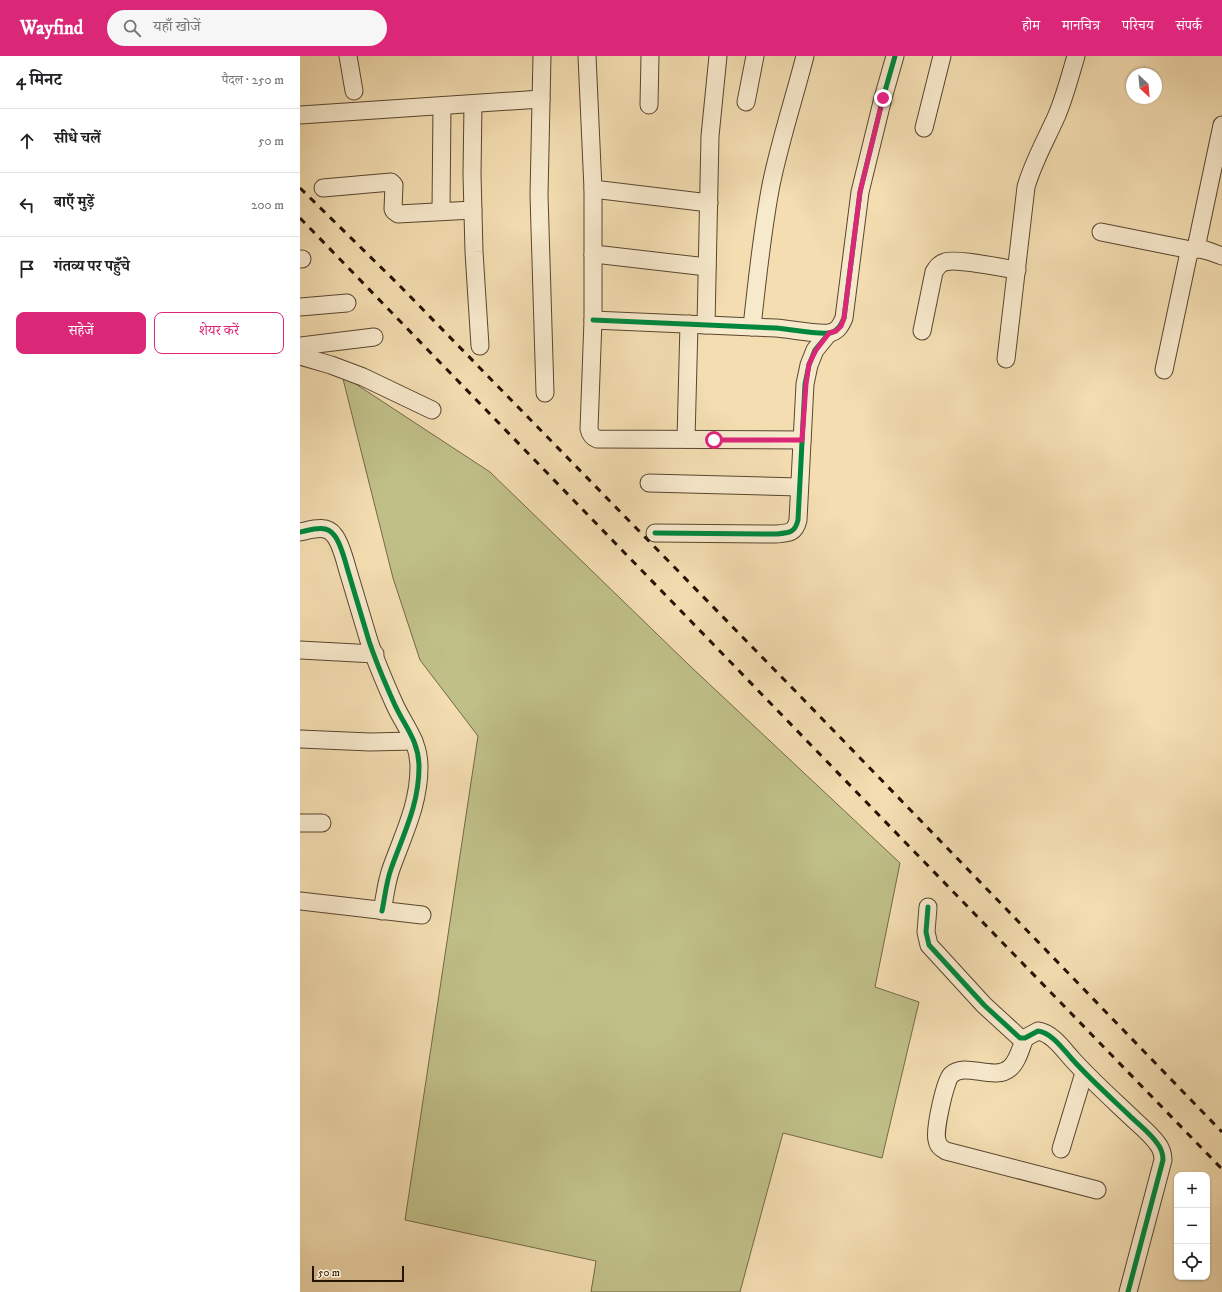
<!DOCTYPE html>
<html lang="hi">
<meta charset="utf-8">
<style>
body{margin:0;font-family:"IM FELL DW Pica","Noto Serif Devanagari",serif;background:#f6f6f6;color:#202124}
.controls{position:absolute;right:12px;bottom:12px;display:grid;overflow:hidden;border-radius:8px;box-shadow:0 1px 3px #0004}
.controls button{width:36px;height:36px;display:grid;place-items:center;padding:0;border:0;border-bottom:1px solid #e0e0e0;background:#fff;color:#202124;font:20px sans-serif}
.compass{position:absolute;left:826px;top:12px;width:36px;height:36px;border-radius:50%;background:#fff;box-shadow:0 1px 3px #0004;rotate:154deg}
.scale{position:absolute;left:12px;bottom:10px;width:92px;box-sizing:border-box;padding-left:4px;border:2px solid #261303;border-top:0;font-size:11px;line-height:14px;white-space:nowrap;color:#261303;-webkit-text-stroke:3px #f7e9cc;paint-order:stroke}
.stop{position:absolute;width:12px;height:12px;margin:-9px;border:3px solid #db2777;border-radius:50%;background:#fff}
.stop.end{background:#db2777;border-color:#fff;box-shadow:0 1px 4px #0008}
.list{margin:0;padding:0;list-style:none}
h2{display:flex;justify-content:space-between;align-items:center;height:52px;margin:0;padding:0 16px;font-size:17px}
h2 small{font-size:13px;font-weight:400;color:#757577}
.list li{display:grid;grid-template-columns:26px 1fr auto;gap:12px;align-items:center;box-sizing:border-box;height:64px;padding:0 16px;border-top:1px solid #e0e0e0}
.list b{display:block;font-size:15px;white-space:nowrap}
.list em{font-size:13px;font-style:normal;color:#757577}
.actions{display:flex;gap:8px;padding:12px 16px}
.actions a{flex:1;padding:9px 0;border:1px solid #db2777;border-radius:8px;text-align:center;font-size:14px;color:#db2777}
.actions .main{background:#db2777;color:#fff}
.icon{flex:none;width:22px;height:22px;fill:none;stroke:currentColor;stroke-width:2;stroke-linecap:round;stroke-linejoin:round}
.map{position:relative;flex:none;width:922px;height:1236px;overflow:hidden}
header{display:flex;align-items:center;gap:24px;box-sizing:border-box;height:56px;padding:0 20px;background:#db2777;color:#fff}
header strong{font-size:19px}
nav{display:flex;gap:22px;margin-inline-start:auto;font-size:14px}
.search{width:280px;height:36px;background:#f6f6f6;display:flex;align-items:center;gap:10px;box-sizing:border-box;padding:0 14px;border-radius:22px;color:#757577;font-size:15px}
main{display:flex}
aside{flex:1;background:#fff}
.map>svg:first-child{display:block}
.green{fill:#c0bf88;stroke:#736946}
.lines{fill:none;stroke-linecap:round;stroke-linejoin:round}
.minor-casing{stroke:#59462e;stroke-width:19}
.minor{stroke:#f7e9cc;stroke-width:17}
.rail{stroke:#261303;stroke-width:3;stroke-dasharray:7 7;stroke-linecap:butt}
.cycleway-casing{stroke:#f7e9cc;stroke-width:8}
.cycleway{stroke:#00873e;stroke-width:5}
.route{stroke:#db2777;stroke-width:5}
</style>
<header>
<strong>Wayfind</strong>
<div class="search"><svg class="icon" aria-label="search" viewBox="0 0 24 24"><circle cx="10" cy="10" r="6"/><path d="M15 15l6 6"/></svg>यहाँ खोजें</div>
<nav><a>होम</a><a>मानचित्र</a><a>परिचय</a><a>संपर्क</a></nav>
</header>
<main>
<aside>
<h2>4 मिनट<small>पैदल · 250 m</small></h2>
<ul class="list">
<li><svg class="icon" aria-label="ahead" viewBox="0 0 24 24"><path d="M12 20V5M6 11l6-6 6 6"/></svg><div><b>सीधे चलें</b></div><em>50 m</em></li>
<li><svg class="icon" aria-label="left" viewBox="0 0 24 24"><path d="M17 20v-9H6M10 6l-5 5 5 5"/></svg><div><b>बाएँ मुड़ें</b></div><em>200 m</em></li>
<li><svg class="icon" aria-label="arrive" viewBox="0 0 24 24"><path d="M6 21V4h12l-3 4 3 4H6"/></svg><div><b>गंतव्य पर पहुँचे</b></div></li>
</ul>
<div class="actions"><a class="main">सहेजें</a><a>शेयर करें</a></div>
</aside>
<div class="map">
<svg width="922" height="1236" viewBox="0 0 922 1236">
<rect width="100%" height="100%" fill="#f3ddb1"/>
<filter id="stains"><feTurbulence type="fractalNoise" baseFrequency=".005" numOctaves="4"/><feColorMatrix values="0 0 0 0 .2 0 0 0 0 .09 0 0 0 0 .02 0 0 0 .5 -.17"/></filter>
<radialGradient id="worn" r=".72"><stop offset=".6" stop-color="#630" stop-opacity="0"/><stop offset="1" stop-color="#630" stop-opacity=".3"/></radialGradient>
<path class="green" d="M42,319L190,416L389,609L600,807L575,931L619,946L582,1102L483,1077L440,1236H291L296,1205L105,1164L178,680L120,604L93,522Z"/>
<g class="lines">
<defs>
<g id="minor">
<path d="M48,0L54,35"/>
<path d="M242,0L239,139L245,337"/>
<path d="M287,0L293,133V199H303L407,211"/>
<path d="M446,46L455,0"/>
<path d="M173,48L172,118L174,196L180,290"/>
<path d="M349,49L350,0"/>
<path d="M0,59L241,43"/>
<path d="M624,72L642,0"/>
<path d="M23,132L91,126L94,129L93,153L94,155L98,158L173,154"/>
<path d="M293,133L409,147"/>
<path d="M141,155L142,50"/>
<path d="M801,176L891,194"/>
<path d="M896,192L922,69"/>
<path d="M293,199V264L289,373C290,378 292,381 297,383L502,384"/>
<path d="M0,203H2"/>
<path d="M0,251L47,247"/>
<path d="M293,264C354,267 415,269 476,272C490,273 518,279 530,277C538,275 541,269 544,262L560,136L583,42L595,0"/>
<path d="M406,269L410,80L418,0"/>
<path d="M452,271C457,224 462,176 471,129C480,85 494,43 505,0"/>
<path d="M622,275L634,216C637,211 639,208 645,206C656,202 702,212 717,214"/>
<path d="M0,290L74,281"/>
<path d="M0,300L31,309L63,321L132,354"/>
<path d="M706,303L726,131C733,106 746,84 757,59C765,40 770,20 776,0"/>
<path d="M864,314L888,201L891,194C901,190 912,197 922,200"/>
<path d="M386,383L389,268"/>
<path d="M349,427L499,431"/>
<path d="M0,476C11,474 26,468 34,479C41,487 45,505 48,515C55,539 62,562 69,585C76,606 85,627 94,647C104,670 119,684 119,711C119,749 103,779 91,813C86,827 85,841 82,855"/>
<path d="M355,477L476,478C489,477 495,477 498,464L505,328L509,309L515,294L529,277"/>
<path d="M0,594L75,598"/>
<path d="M0,683L70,686L114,685"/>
<path d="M0,767H22"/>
<path d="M0,845L122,859"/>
<path d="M628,851L626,876L629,889L684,949L720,982H725L738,975C752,977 763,993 772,1003C790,1023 810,1041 829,1059C838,1068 849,1076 857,1087C861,1092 863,1097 863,1104L828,1236"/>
<path d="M725,982C721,991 718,1005 710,1012C694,1026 665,1005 651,1019C645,1025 634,1075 637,1084C638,1090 641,1092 646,1095L797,1134"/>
<path d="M761,1093L784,1017"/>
</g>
</defs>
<use href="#minor" class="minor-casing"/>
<use href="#minor" class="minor"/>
<g class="rail">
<path d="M0,132L97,227L503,643L922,1076"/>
<path d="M0,162L922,1113"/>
</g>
<defs>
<g id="cycleway">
<path d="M293,264C354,267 415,269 476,272C490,273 518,279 530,277C538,275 541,269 544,262L560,136L583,42L595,0"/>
<path d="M0,476C11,474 26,468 34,479C41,487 45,505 48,515C55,539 62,562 69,585C76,606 85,627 94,647C104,670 119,684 119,711C119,749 103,779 91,813C86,827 85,841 82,855"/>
<path d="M355,477L476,478C489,477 495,477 498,464L505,328L509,309L515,294L529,277"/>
<path d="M628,851L626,876L629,889L684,949L720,982H725L738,975C752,977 763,993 772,1003C790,1023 810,1041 829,1059C838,1068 849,1076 857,1087C861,1092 863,1097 863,1104L828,1236"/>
</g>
</defs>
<use href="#cycleway" class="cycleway-casing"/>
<use href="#cycleway" class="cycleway"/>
</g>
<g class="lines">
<path class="route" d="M414,384H502L506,328L509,308L516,294L529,277L536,275L541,270L544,262L560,136L583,42"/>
</g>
<rect width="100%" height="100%" filter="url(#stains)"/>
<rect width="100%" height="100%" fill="url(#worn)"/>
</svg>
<div class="controls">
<button>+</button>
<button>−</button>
<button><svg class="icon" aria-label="locate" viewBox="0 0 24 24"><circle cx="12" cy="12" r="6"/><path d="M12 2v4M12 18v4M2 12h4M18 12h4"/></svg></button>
</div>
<svg class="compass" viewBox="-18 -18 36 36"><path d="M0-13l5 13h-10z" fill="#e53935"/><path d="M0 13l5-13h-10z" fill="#757577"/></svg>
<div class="scale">50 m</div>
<div class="stop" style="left:414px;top:384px"></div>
<div class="stop end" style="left:583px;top:42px"></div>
</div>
</main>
